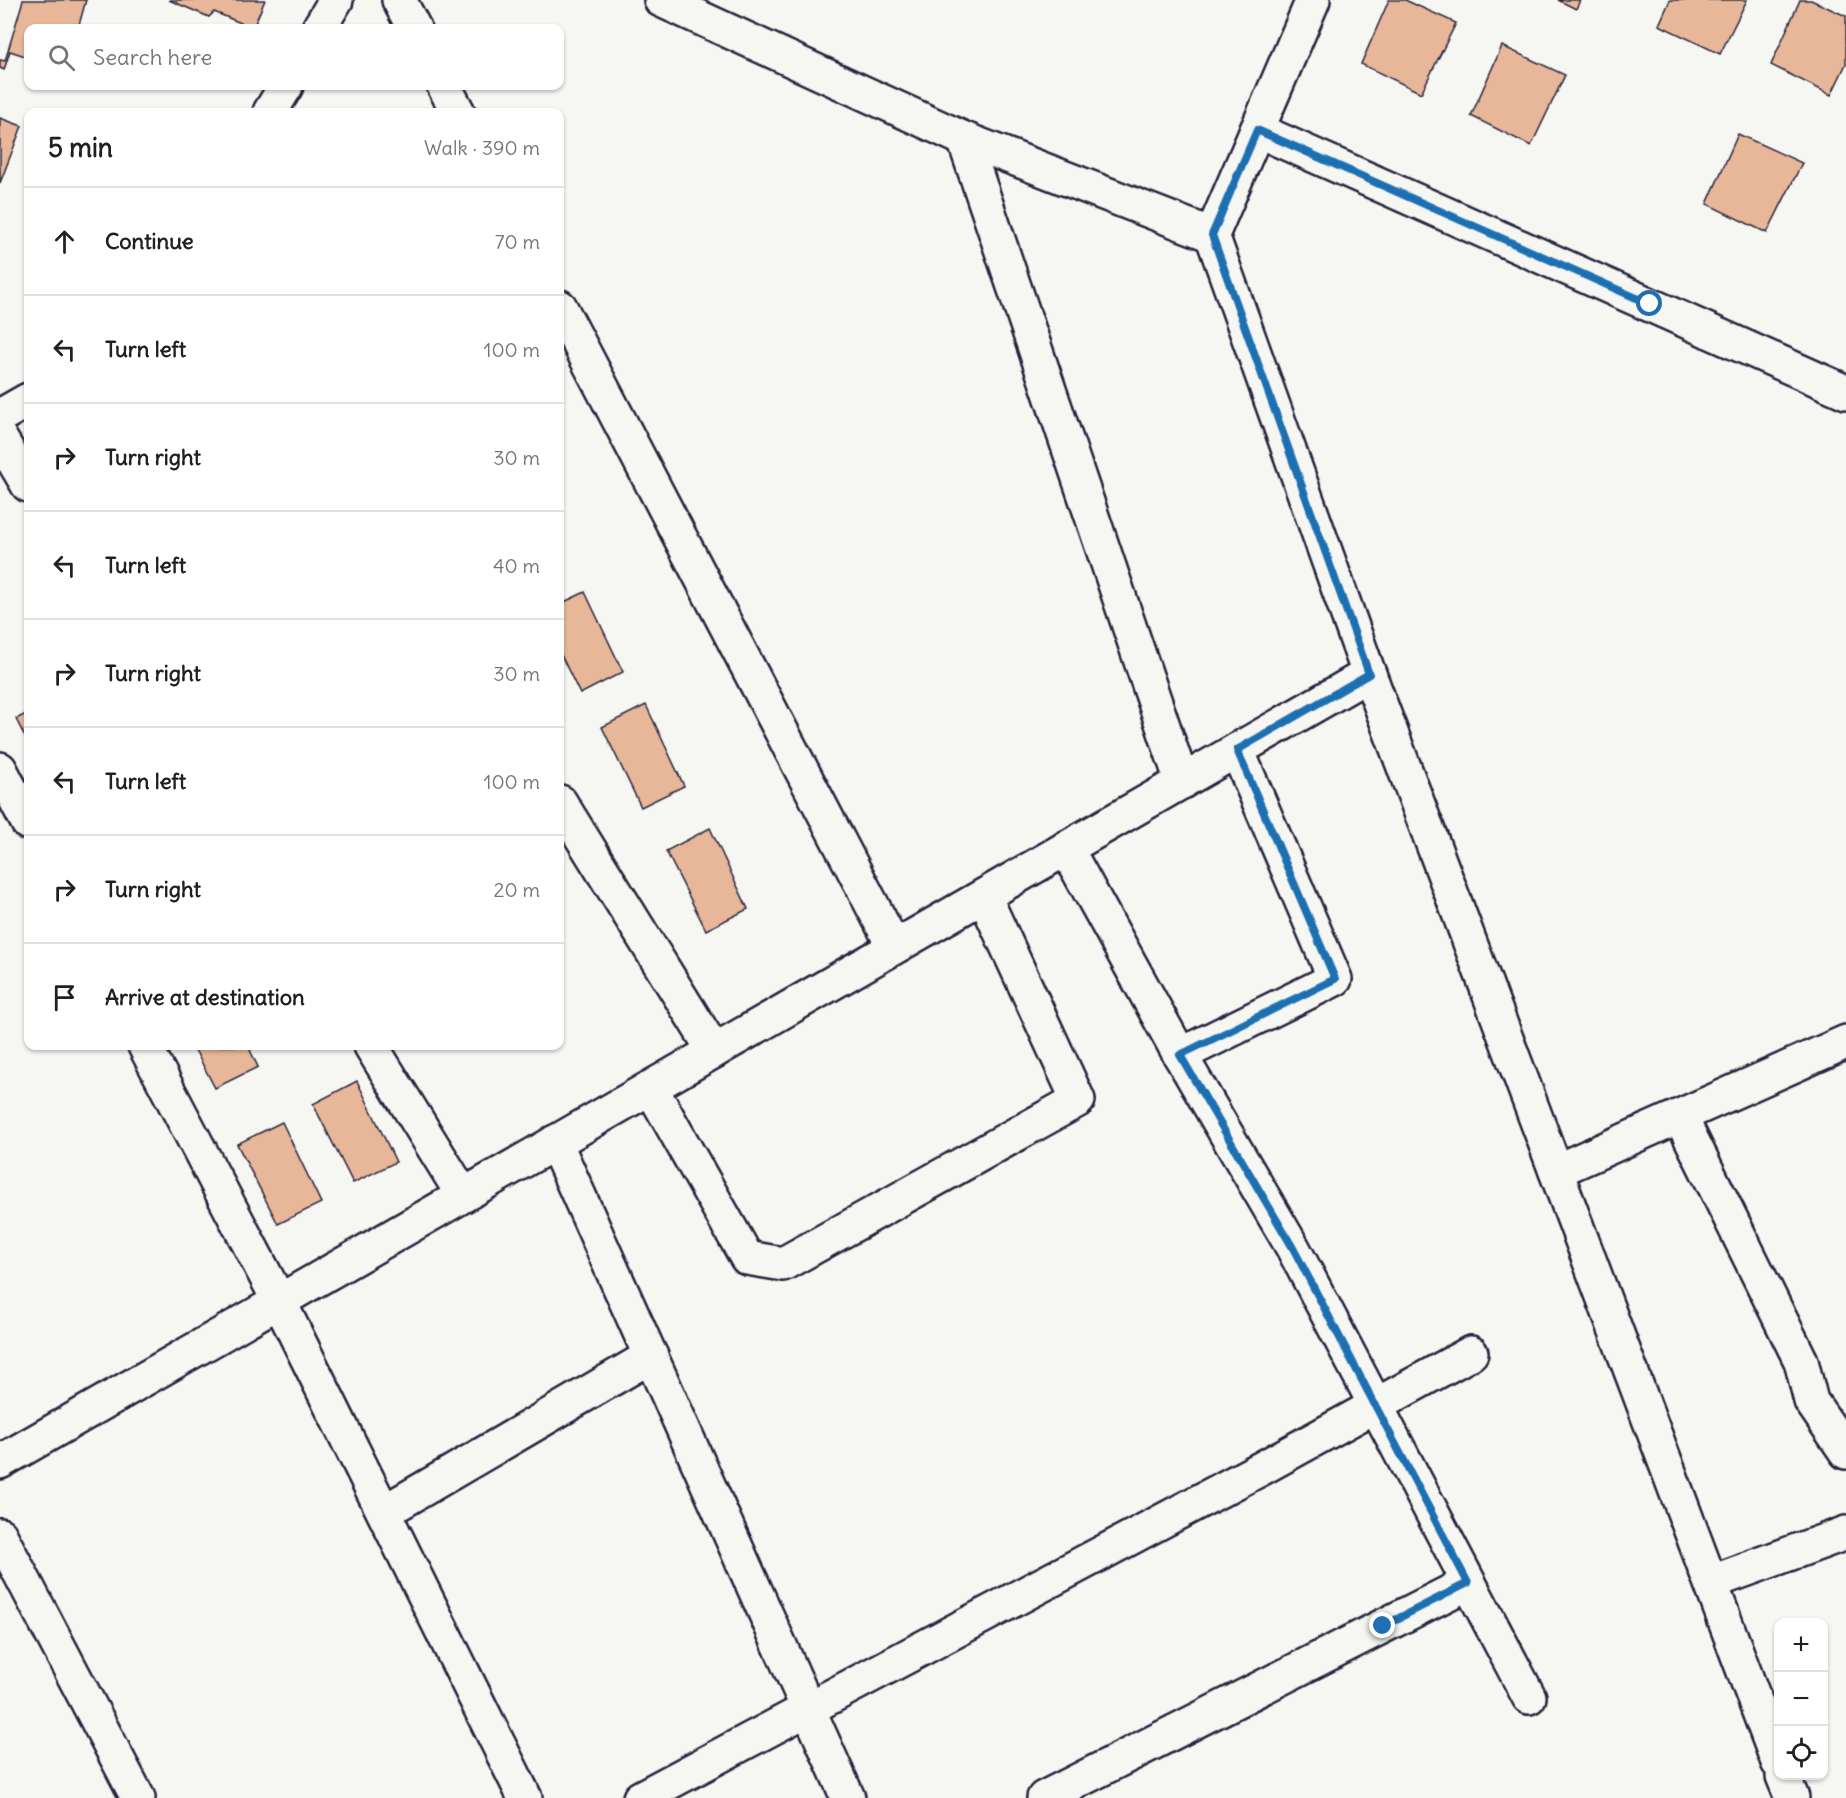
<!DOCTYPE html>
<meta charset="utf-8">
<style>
body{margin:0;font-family:Delius,sans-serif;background:#f6f6f6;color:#202124}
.controls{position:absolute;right:18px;bottom:18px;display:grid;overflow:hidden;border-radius:12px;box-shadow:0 2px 4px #0004}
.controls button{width:54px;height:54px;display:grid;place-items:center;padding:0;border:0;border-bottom:2px solid #e0e0e0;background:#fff;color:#202124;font:30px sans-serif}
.stop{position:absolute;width:18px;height:18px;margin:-14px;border:4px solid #1f6fb2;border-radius:50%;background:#fff}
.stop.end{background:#1f6fb2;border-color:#fff;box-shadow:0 2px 6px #0008}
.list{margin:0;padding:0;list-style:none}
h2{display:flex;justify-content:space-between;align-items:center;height:78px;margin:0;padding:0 24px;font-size:26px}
h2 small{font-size:20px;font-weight:400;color:#757577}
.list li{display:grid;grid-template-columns:39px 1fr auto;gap:18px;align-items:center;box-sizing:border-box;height:108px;padding:0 24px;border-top:2px solid #e0e0e0}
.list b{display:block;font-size:22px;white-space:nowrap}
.list em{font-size:20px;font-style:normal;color:#757577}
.icon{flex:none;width:33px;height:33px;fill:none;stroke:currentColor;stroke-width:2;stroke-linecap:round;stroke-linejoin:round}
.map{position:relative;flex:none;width:1846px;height:1798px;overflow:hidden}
.search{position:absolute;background:#fff;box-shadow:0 2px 4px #0004;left:24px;top:24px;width:540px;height:66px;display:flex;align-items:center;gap:15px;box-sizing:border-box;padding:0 21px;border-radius:12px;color:#757577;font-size:22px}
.panel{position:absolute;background:#fff;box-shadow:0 2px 4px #0004;left:24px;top:108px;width:540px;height:942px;border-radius:12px}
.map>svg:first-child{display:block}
.building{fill:#e8b799;stroke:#22223b;stroke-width:1.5}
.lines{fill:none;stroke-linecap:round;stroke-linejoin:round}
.minor-casing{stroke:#22223b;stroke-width:38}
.minor{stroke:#f6f6f2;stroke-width:33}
.route{stroke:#1f6fb2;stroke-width:8}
</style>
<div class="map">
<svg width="1846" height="1798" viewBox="0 0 1846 1798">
<rect width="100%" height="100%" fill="#f6f6f2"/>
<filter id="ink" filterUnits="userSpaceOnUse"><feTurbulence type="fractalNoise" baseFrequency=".0167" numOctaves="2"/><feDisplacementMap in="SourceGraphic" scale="12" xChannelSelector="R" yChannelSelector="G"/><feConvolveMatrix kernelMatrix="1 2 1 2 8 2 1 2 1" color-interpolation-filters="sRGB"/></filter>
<g filter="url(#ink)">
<g class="building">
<path d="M23,0H86L79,25L61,24L60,28H28V57L10,51L4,70L0,68V60L5,61Z"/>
<path d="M169,0H265L253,28L214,12L209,17Z"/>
<path d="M1389,0H1405L1456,23L1421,93L1361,64Z"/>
<path d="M1558,0H1580L1576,9Z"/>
<path d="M1670,0H1747L1720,54L1659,25Z"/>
<path d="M1800,0H1811L1846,16V64L1831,95L1771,65Z"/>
<path d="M1502,46L1565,75L1531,146L1471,116Z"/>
<path d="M0,118L22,126L0,183Z"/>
<path d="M1738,134L1802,163L1767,233L1707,204Z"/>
<path d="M585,592L623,672L580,694L560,653V604Z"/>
<path d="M646,705L684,786L641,807L602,727Z"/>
<path d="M28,713V743L16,719Z"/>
<path d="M710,828L748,909L706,930L666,851Z"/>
<path d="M193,1046H248L258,1067L215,1088Z"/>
<path d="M357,1081L396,1162L353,1183L313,1104Z"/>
<path d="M282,1122L321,1203L278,1224L237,1144Z"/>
</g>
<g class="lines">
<defs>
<g id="minor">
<path d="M399,0L414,28"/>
<path d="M661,0L964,139L1212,235"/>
<path d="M1313,0L1212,235L1369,674L1778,1762"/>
<path d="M319,28L336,0"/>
<path d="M444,86L458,112"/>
<path d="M270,112L286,86"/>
<path d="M1257,130L1846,392"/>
<path d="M964,139L1182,782"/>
<path d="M560,307L894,947"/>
<path d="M0,416L28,400"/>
<path d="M0,438L28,485"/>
<path d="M0,769L28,823"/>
<path d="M560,802L714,1051"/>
<path d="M1066,848L1180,1055L1335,979L1237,750"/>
<path d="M145,1046L279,1301L525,1798"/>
<path d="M371,1046L463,1195"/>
<path d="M1180,1055L1293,1248L1529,1697"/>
<path d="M651,1088L747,1258L783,1264L1078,1100L984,896"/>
<path d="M1680,1116L1801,1361L1811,1401L1846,1452"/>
<path d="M555,1142L848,1798"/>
<path d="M1556,1171L1846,1042"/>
<path d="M0,1462L1369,674"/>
<path d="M384,1512L651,1356"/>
<path d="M0,1535L138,1798"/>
<path d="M1712,1582L1846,1533"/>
<path d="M1783,1776L1792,1798"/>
<path d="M640,1798L1264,1467L1471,1353"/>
<path d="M1044,1798L1468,1583"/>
</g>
</defs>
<use href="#minor" class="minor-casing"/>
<use href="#minor" class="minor"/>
</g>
</g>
<g class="lines" filter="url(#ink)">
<path class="route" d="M1383,1626L1468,1583L1293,1248L1180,1055L1335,979L1237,750L1369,674L1212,235L1257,130L1650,304"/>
</g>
</svg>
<div class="controls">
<button>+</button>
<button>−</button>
<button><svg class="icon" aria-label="locate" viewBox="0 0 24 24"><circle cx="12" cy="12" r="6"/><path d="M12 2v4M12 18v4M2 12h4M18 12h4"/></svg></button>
</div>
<div class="stop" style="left:1650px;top:304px"></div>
<div class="stop end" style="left:1383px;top:1626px"></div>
<div class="search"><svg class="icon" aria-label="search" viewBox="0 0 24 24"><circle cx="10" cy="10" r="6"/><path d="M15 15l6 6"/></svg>Search here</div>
<section class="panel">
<h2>5 min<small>Walk · 390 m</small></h2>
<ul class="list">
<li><svg class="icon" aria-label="ahead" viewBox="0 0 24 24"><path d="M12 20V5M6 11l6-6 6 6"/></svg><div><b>Continue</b></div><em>70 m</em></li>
<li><svg class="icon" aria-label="left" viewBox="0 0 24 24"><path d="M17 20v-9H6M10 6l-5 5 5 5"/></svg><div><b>Turn left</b></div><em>100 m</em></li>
<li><svg class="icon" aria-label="right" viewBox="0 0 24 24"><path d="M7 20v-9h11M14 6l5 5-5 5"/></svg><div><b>Turn right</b></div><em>30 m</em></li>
<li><svg class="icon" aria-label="left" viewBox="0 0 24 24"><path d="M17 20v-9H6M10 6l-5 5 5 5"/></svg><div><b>Turn left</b></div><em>40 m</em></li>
<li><svg class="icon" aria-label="right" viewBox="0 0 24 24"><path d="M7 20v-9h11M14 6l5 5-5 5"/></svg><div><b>Turn right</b></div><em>30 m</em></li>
<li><svg class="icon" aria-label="left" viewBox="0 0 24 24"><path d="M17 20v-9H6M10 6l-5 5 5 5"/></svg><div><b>Turn left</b></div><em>100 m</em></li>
<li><svg class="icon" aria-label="right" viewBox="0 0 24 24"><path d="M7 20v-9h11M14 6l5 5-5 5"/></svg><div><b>Turn right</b></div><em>20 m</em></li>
<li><svg class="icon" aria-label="arrive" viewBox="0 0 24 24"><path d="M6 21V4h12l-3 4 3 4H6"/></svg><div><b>Arrive at destination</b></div></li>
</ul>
</section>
</div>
